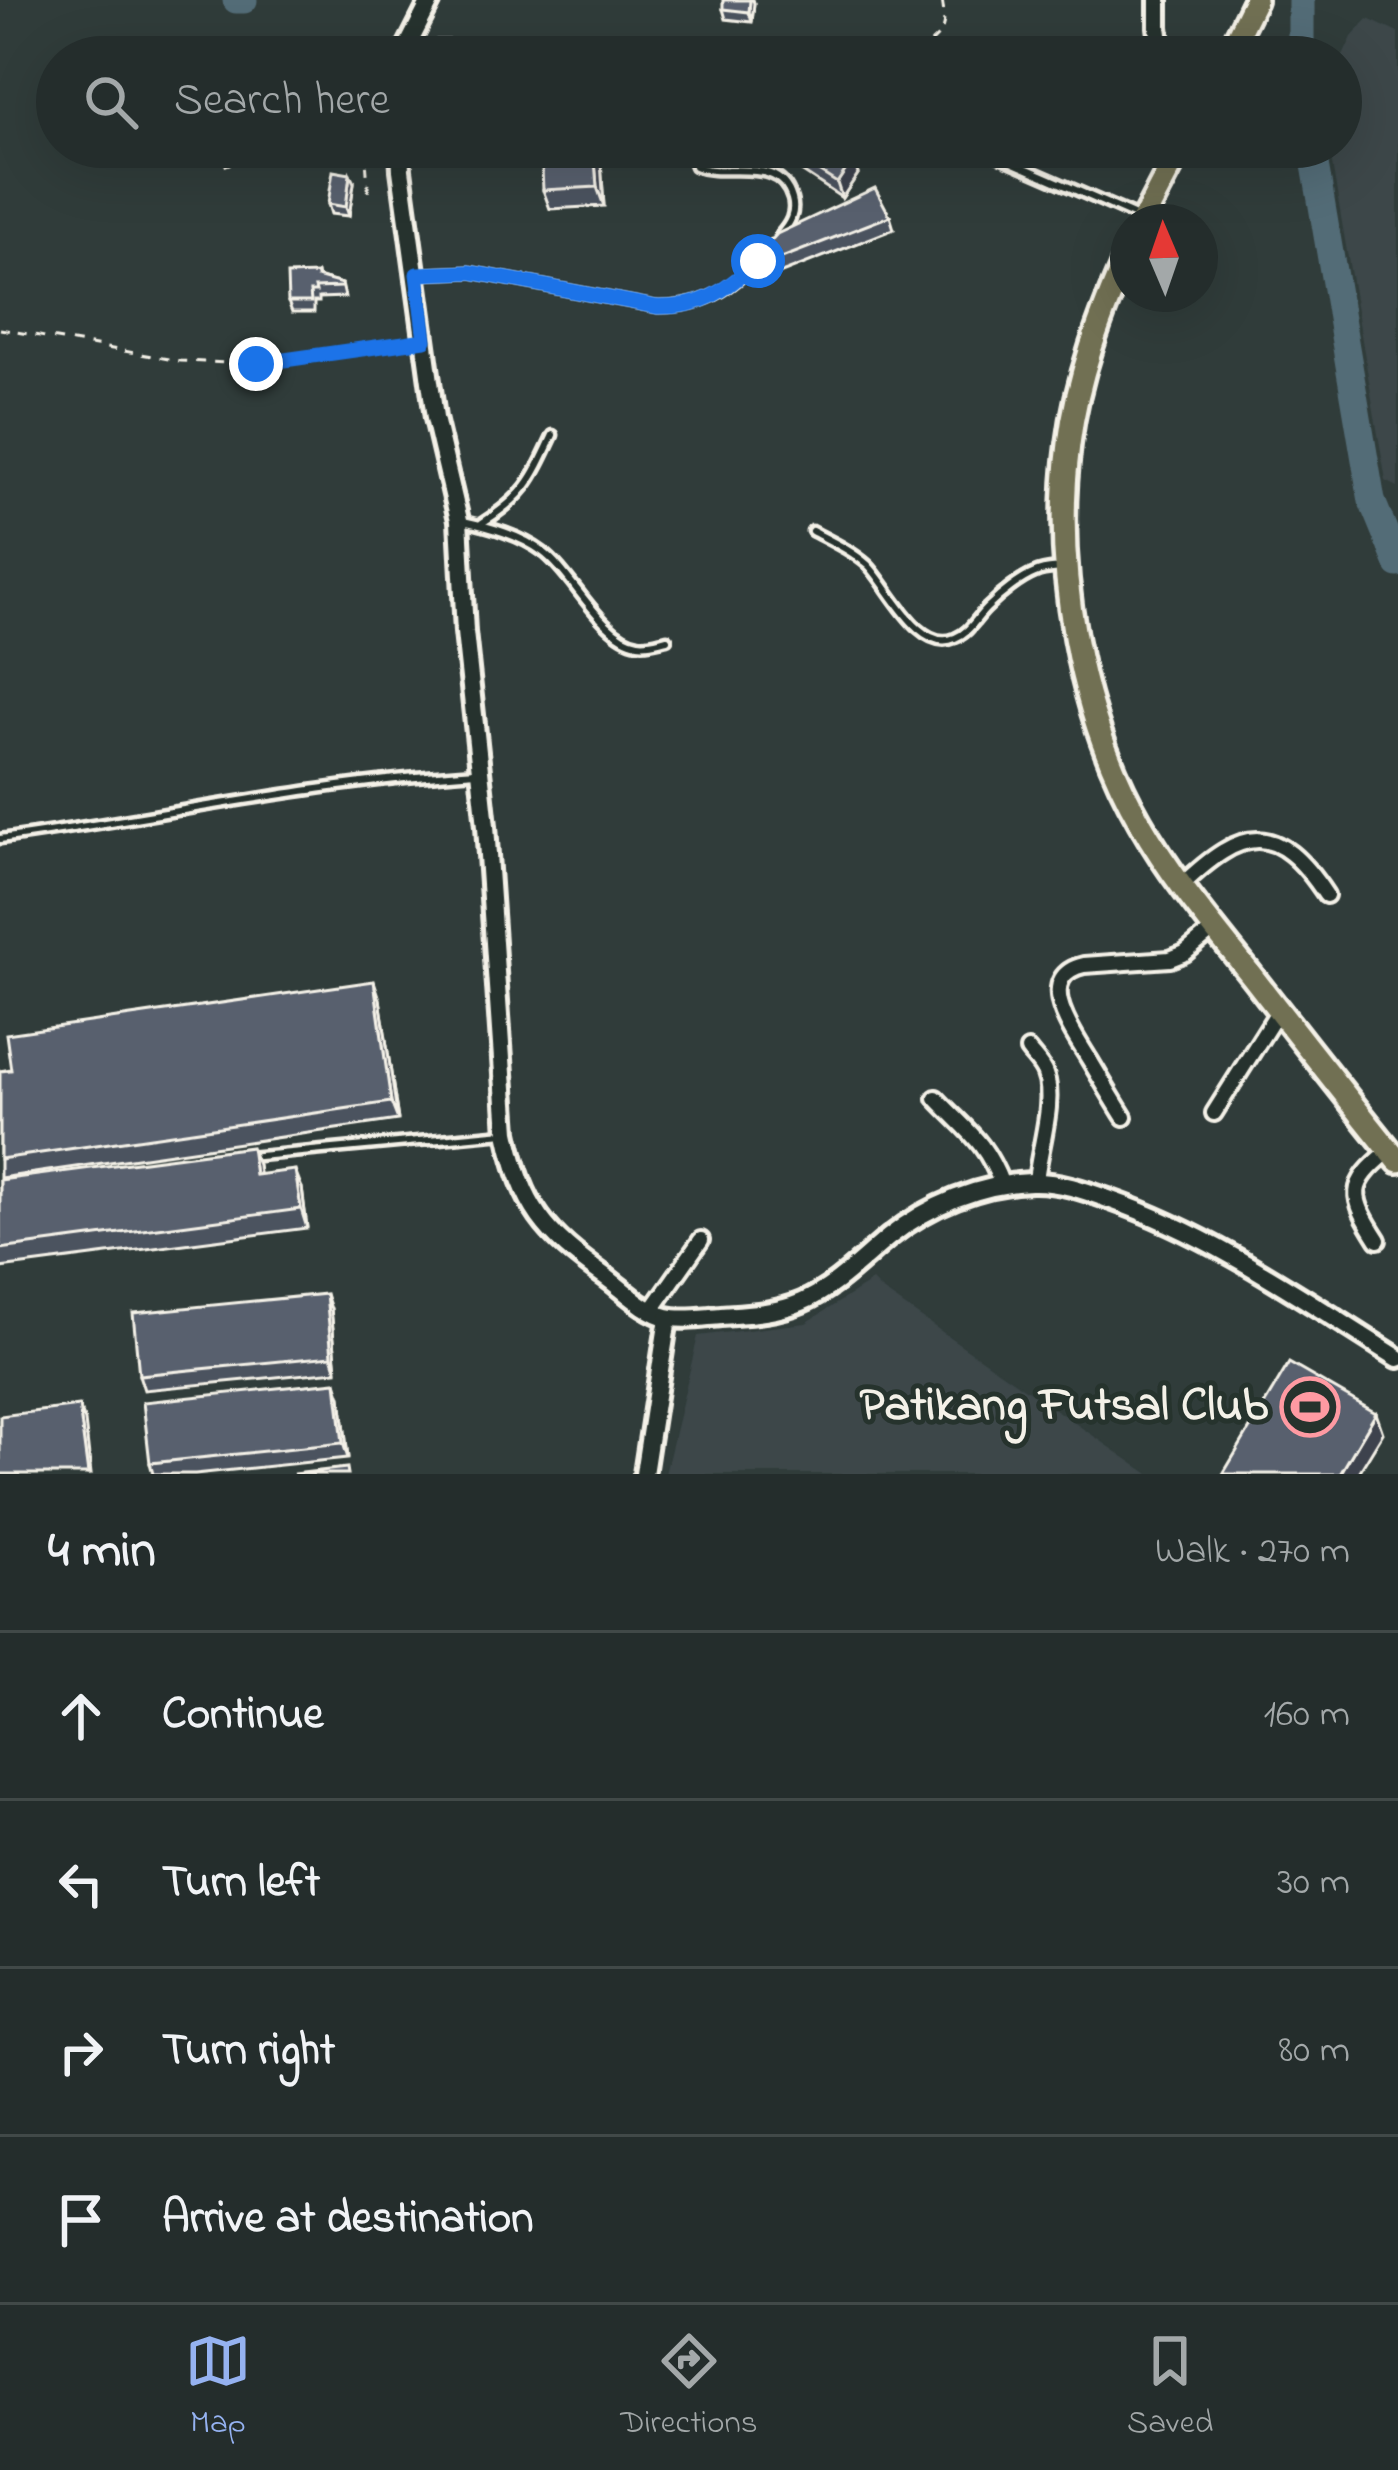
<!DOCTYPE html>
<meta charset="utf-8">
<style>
body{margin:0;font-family:"Indie Flower",sans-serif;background:#303938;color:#f1f3f6}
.compass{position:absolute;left:1110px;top:204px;width:108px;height:108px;border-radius:50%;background:#242d2c;box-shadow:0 12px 48px #0002;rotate:358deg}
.stop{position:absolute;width:36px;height:36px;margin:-27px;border:9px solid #1a73e8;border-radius:50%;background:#fff}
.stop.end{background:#1a73e8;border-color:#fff;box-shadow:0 3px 12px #0008}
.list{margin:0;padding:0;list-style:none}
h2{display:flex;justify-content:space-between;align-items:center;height:156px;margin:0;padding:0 48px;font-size:51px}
h2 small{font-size:39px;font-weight:400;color:#a3a8a9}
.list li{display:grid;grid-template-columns:78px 1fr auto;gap:36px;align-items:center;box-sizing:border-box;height:168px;padding:0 48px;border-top:3px solid #414948}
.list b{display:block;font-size:45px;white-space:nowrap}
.list em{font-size:39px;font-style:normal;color:#a3a8a9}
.icon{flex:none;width:66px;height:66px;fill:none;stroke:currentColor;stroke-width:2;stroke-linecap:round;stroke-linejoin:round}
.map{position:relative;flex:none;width:1398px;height:1474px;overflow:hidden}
.search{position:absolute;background:#242d2c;box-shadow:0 12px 48px #0002;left:36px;right:36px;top:36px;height:132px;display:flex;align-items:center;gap:30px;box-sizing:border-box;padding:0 42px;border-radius:66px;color:#a3a8a9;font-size:45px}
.sheet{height:828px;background:#242d2c}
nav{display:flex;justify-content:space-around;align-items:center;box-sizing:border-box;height:168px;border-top:3px solid #414948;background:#242d2c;font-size:33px;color:#a3a8a9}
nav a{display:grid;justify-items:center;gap:6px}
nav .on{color:#95b2f1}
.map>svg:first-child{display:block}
.built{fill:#3c474a}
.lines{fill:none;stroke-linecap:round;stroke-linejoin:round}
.river{stroke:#536c77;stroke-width:27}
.service-casing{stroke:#f4f1e8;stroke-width:15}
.minor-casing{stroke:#f4f1e8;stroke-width:22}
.tertiary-casing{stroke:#f4f1e8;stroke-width:26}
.primary-casing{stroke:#f4f1e8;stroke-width:30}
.path{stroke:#f4f1e8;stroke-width:3;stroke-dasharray:9 9;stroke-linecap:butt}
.service{stroke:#26332d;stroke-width:6}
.minor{stroke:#26332d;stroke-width:14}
.tertiary{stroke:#26332d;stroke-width:16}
.primary{stroke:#716f52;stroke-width:21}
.wall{fill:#4c535f;stroke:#f4f1e8;stroke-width:3}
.shaded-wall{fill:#3e434d;stroke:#f4f1e8;stroke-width:3}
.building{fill:#58606e;stroke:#f4f1e8;stroke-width:3}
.route{stroke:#1a73e8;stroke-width:15}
.labels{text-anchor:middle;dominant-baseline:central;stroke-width:10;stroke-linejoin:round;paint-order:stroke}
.poi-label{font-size:48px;font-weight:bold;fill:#f4f1e8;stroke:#26332d;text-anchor:end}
</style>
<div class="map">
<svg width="1398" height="1474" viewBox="0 0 1398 1474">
<rect width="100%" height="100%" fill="#303c3a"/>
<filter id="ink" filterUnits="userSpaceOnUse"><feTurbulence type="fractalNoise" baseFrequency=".00833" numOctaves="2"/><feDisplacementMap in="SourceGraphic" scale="24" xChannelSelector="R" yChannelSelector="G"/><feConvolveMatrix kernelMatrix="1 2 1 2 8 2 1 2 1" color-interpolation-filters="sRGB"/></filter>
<g filter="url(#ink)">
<g class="built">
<path d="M1368,19L1398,33V487L1386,481L1330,152V147H1341V60L1352,37Z"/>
<path d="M872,1281L881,1290L1149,1474H665L698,1336L806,1323Z"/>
</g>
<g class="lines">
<g class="river">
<path d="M236,0H244"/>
<path d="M1301,0V57"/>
<path d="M1312,147L1372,501L1398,564"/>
</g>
<defs>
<g id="service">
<path d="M977,147L1140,218"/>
<path d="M692,155L695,166C726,179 779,154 792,199C796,213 790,224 780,235"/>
<path d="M420,274L470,272L657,307C710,308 738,284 772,245"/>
<path d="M463,521C490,527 520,535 543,552C572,573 602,638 638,643C648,645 658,641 667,639"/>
<path d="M482,523C525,496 532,480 553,435"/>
<path d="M812,531C831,541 851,550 868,565C889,586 919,654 955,638C971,632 977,616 989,606C1000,595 1020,579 1035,573C1043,569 1054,569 1063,568"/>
<path d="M0,839C159,817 317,782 477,772"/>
<path d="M248,1157L504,1133"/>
</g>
<g id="minor">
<path d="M1182,885C1242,828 1276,819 1326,895"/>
<path d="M1028,1050C1033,1057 1042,1065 1045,1074C1056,1101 1038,1152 1036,1182"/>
<path d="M936,1098C967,1131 985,1140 1002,1185"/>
<path d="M1214,1113L1279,1010"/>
<path d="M1124,1117C1112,1098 1101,1079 1089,1059C1074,1034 1032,977 1084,965L1170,959L1185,953L1214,929"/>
<path d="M1378,1240C1350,1196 1347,1185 1389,1151"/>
<path d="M652,1310L701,1240"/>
</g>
<g id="tertiary">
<path d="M1158,0V27L1162,57"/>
<path d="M402,57L431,0"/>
<path d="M400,147L401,170L435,418L459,520L465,632L486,826L507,1132C523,1208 544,1233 606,1277C624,1290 645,1312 667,1317C683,1321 705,1317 721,1316C749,1314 776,1313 802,1302C835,1288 862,1259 889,1237C929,1205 980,1184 1031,1182C1059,1181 1086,1191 1111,1200C1214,1236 1305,1300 1398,1358"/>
<path d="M644,1474L668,1318"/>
</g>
<g id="primary">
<path d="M1227,57L1255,0"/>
<path d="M1142,222L1181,147"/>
<path d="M1128,253C1101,314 1077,378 1069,444C1053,566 1078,714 1140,822C1171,877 1213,927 1252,976C1300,1038 1349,1100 1398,1161"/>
</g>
</defs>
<use href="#service" class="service-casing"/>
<use href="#minor" class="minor-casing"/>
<use href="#tertiary" class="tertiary-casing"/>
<use href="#primary" class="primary-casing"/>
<g class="path">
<path d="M292,57L297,54L319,57"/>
<path d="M920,57C936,31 949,40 942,0"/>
<path d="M365,147L369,199"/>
<path d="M0,329L180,361L256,364L408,343"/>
</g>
<use href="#service" class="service"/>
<use href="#minor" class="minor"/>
<use href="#tertiary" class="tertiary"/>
<use href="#primary" class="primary"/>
</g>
<g class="wall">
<path d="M750,0H753L754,3L752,22L726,19L723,9Z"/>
<path d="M220,147H271L272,150L245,162L243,159L226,165Z"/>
<path d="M600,147L604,206L550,209L543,190Z"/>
<path d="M781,147L853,159L858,174L842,198L786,161Z"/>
<path d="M354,183L349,216L331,214L328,204Z"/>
<path d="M890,216L894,229L779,274L768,244Z"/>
<path d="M317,274L318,278L342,284L345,297L319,298V302H314V312H292L288,302Z"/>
<path d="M380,999L398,1120L0,1178V1071Z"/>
<path d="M258,1165L259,1174L302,1188L307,1228L0,1268V1180Z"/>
<path d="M331,1309L337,1371L144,1390L139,1375Z"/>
<path d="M341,1397L348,1458L195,1474H153L150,1463Z"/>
</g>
<g class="shaded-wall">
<path d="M750,0H753L754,3L752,22L749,12Z"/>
<path d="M594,147H600L604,206L597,187Z"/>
<path d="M853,159L858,174L842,198L837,183Z"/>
<path d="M350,174L354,183L349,216L346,207Z"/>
<path d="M374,981L380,999L398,1120L391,1102Z"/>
<path d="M251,1147L258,1165L261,1193L255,1175Z"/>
<path d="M295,1170L302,1188L307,1228L301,1209Z"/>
<path d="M326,1294L331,1309L337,1371L332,1356Z"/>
<path d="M336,1382L341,1397L348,1458L343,1443Z"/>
<path d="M79,1406L85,1421L91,1474H88Z"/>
<path d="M1376,1413L1383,1433L1358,1474H1340Z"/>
</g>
<g class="building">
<path d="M723,0H750L749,12L723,9Z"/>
<path d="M707,39L732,45L729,57H703Z"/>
<path d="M437,40H462L461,56L437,55Z"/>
<rect x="607" y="54" width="17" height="3"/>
<path d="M541,147H594L597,187L543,190Z"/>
<path d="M781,147H832L853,159L837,183Z"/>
<path d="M333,171L350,174L346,207L328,204Z"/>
<path d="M875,188L890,216L774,261L768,244L777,234Z"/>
<path d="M317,274V277L342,284L341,287L315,288L316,292H310L311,302H288L287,275Z"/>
<path d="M374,981L391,1102L0,1159V1071L11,1070L6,1034Z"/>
<path d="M251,1147L255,1175L295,1170L301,1209L0,1249V1180Z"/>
<path d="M326,1294L332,1356L139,1375L133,1313Z"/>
<path d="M1289,1363L1376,1413L1340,1474H1223Z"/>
<path d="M336,1382L343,1443L150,1463L143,1402Z"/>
<path d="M79,1406L88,1474H0V1416Z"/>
<path d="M347,1468L348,1474H293Z"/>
</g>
</g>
<g class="lines" filter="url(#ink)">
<path class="route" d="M256,364L425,340L417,274L470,272L657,307C705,308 723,291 758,261"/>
</g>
<defs>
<symbol id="stadium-ring" viewBox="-11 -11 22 22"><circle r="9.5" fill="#26332d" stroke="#ff9aa2" stroke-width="1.5"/><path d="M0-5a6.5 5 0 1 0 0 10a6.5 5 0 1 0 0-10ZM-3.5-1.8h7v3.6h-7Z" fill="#ff9aa2"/></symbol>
</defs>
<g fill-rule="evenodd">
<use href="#stadium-ring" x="1277" y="1374" width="66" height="66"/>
</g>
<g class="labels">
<g class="poi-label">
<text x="1268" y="1407">Patikang Futsal Club</text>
</g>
</g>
</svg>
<svg class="compass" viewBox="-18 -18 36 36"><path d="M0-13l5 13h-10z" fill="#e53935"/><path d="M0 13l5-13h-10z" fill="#a3a8a9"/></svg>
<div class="stop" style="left:758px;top:261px"></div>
<div class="stop end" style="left:256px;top:364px"></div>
<div class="search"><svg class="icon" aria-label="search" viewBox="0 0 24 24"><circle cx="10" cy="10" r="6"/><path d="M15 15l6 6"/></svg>Search here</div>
</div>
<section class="sheet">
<h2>4 min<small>Walk · 270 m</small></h2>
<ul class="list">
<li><svg class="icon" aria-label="ahead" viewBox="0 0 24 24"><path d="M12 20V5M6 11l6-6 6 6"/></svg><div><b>Continue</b></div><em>160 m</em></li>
<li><svg class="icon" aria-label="left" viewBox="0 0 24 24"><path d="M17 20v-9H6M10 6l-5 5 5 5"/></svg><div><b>Turn left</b></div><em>30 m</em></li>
<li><svg class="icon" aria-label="right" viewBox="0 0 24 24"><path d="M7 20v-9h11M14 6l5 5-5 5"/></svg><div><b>Turn right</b></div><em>80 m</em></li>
<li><svg class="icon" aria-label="arrive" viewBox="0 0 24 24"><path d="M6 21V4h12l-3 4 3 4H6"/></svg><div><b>Arrive at destination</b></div></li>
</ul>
</section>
<nav>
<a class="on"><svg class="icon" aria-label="map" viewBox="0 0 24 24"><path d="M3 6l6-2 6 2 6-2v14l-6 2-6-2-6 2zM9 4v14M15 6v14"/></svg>Map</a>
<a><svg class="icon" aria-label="directions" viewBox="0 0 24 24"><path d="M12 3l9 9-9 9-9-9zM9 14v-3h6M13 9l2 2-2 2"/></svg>Directions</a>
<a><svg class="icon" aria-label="saved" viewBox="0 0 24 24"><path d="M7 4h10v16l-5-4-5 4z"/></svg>Saved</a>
</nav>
